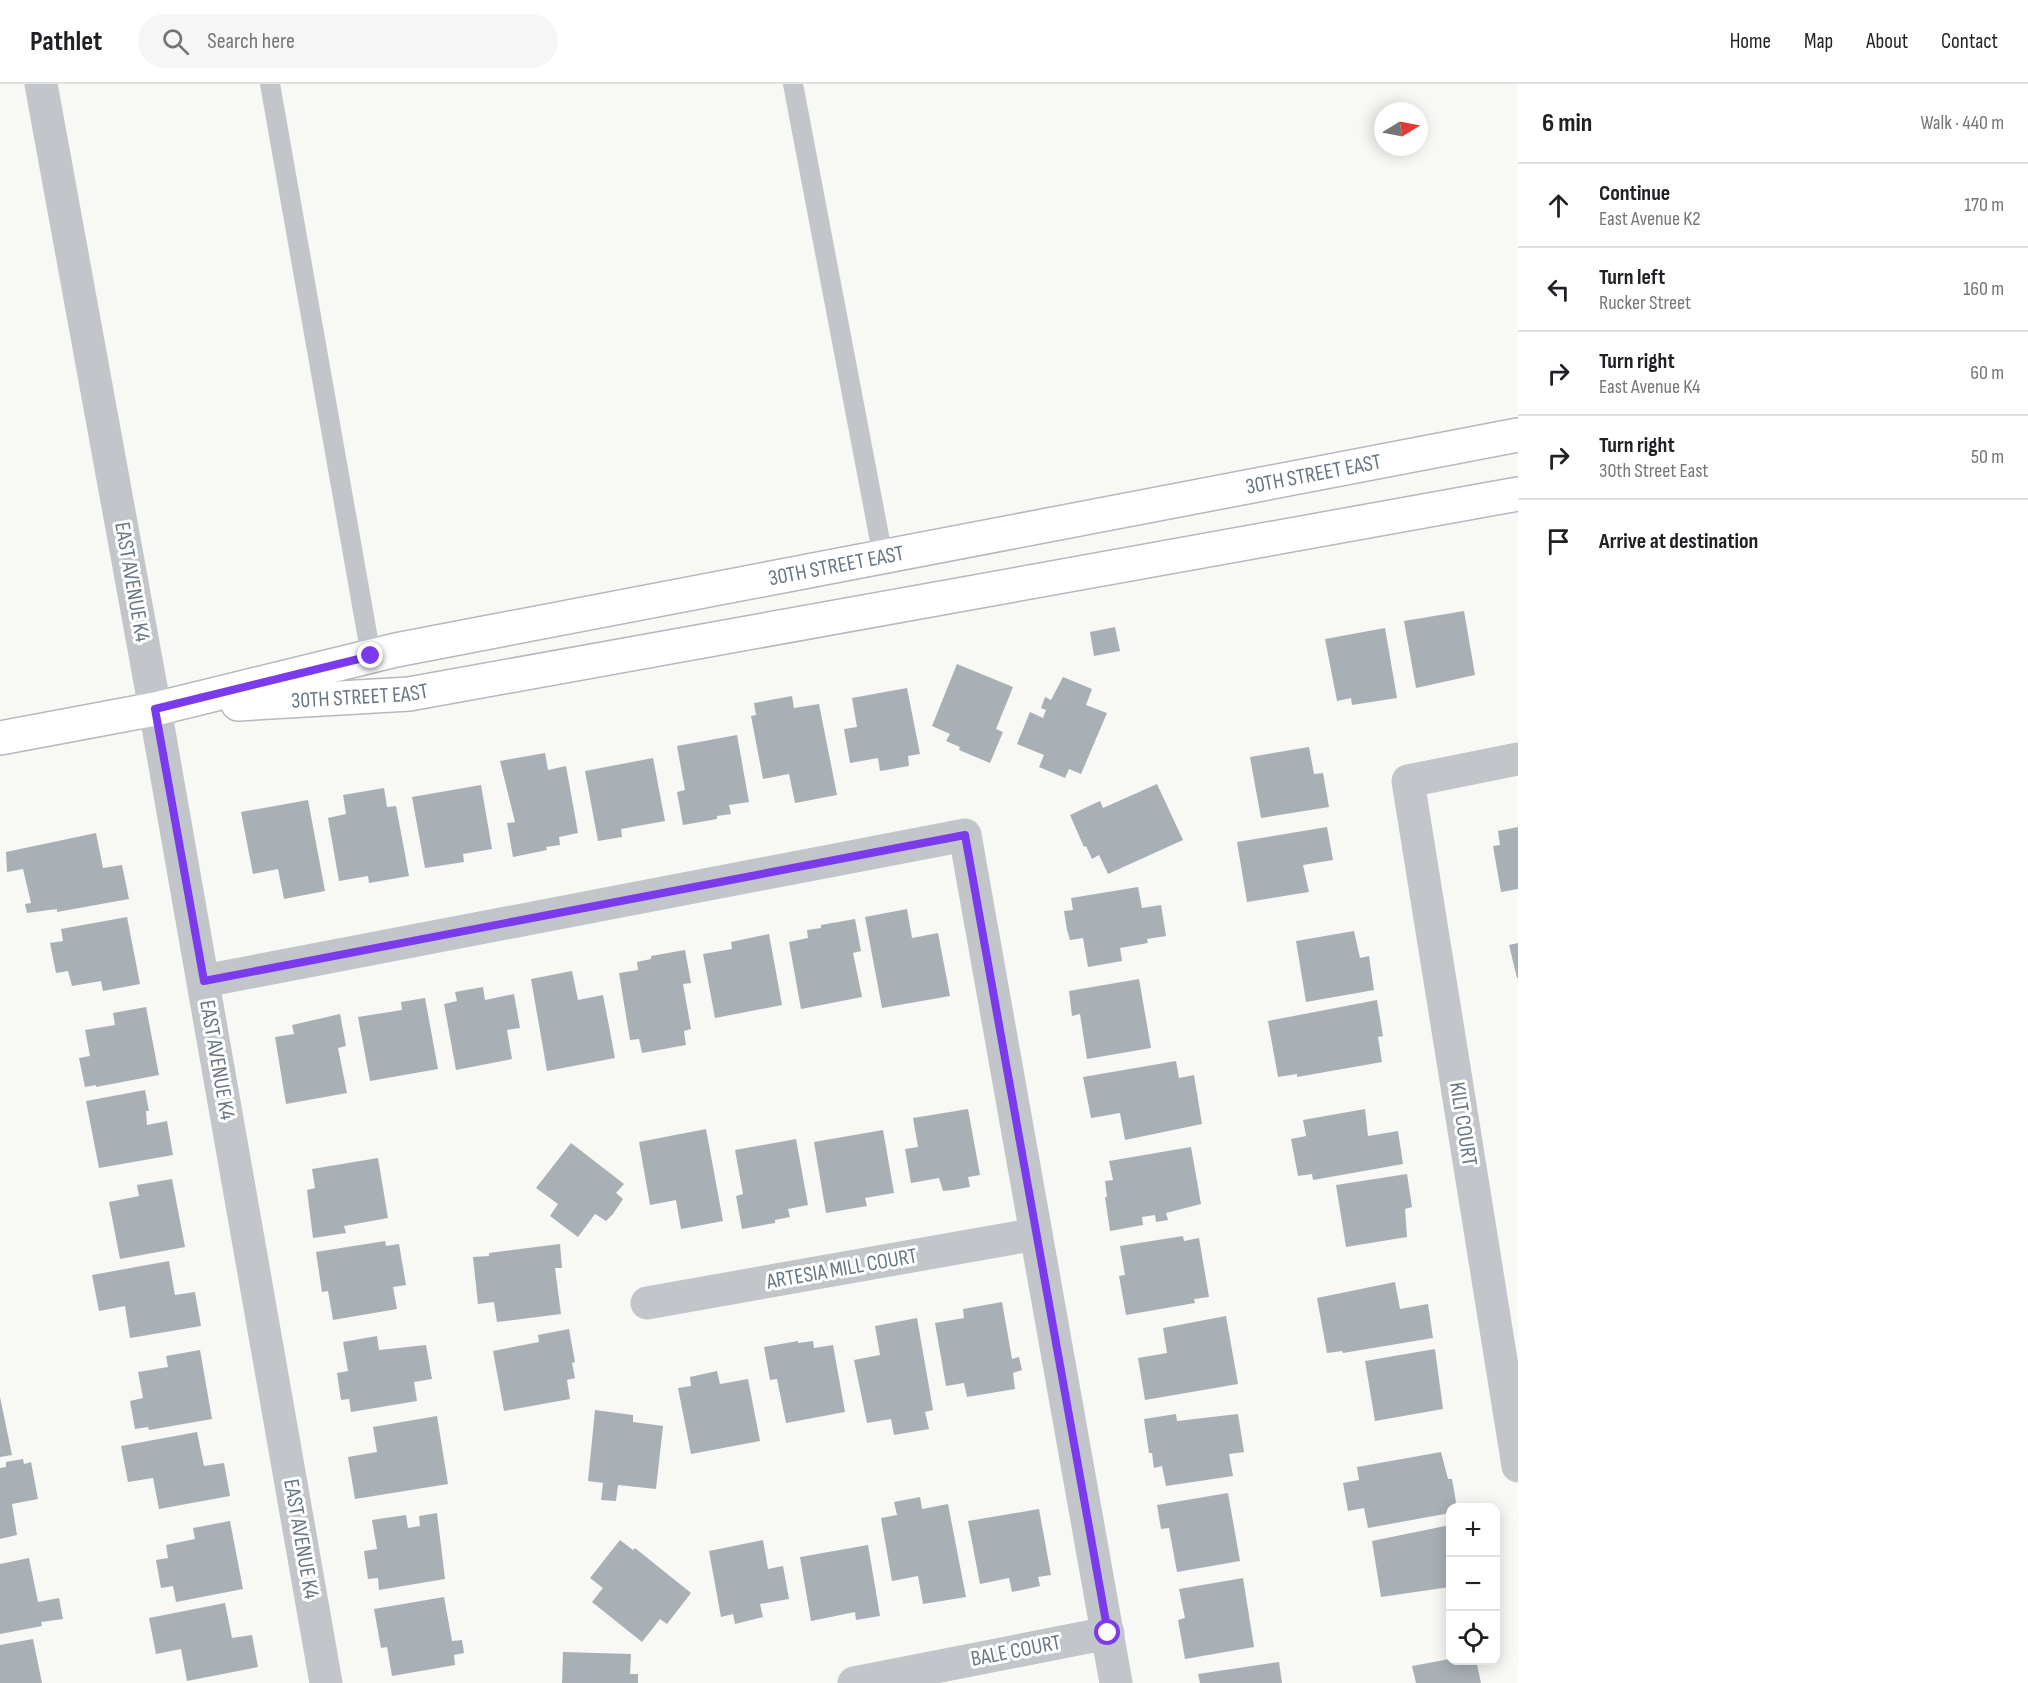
<!DOCTYPE html>
<meta charset="utf-8">
<style>
body{margin:0;font-family:"Sofia Sans Condensed",sans-serif;background:#f6f6f6;color:#202124}
.controls{position:absolute;right:18px;bottom:18px;display:grid;overflow:hidden;border-radius:12px;box-shadow:0 3px 15px #0003}
.controls button{width:54px;height:54px;display:grid;place-items:center;padding:0;border:0;border-bottom:2px solid #e0e0e0;background:#fff;color:#202124;font:30px sans-serif}
.compass{position:absolute;left:1374px;top:18px;width:54px;height:54px;border-radius:50%;background:#fff;box-shadow:0 3px 15px #0003;rotate:80deg}
.stop{position:absolute;width:18px;height:18px;margin:-14px;border:4px solid #7c3aed;border-radius:50%;background:#fff}
.stop.end{background:#7c3aed;border-color:#fff;box-shadow:0 2px 6px #0008}
.list{margin:0;padding:0;list-style:none}
h2{display:flex;justify-content:space-between;align-items:center;height:78px;margin:0;padding:0 24px;font-size:26px}
h2 small{font-size:20px;font-weight:400;color:#757577}
.list li{display:grid;grid-template-columns:39px 1fr auto;gap:18px;align-items:center;box-sizing:border-box;height:84px;padding:0 24px;border-top:2px solid #e0e0e0}
.list b{display:block;font-size:22px;white-space:nowrap}
.list p{margin:0;font-size:20px;white-space:nowrap;color:#757577}
.list em{font-size:20px;font-style:normal;color:#757577}
.icon{flex:none;width:33px;height:33px;fill:none;stroke:currentColor;stroke-width:2;stroke-linecap:round;stroke-linejoin:round}
.map{position:relative;flex:none;width:1518px;height:1599px;overflow:hidden}
header{display:flex;align-items:center;gap:36px;box-sizing:border-box;height:84px;padding:0 30px;background:#fff;border-bottom:2px solid #e0e0e0}
header strong{font-size:28px}
nav{display:flex;gap:33px;margin-inline-start:auto;font-size:21px}
.search{width:420px;height:54px;background:#f6f6f6;display:flex;align-items:center;gap:15px;box-sizing:border-box;padding:0 21px;border-radius:33px;color:#757577;font-size:22px}
main{display:flex}
aside{flex:1;background:#fff}
.map>svg:first-child{display:block}
.building{fill:#a8b0b6}
.lines{fill:none;stroke-linecap:round;stroke-linejoin:round}
.secondary-casing{stroke:#b4b9be;stroke-width:36}
.service{stroke:#c2c5c9;stroke-width:20}
.minor{stroke:#c2c5c9;stroke-width:33}
.secondary{stroke:#fff;stroke-width:33}
.route{stroke:#7c3aed;stroke-width:8}
.labels{text-anchor:middle;dominant-baseline:central;stroke-width:6;stroke-linejoin:round;paint-order:stroke}
.street-label{font-size:22px;fill:#687785;stroke:#fff}
</style>
<header>
<strong>Pathlet</strong>
<div class="search"><svg class="icon" aria-label="search" viewBox="0 0 24 24"><circle cx="10" cy="10" r="6"/><path d="M15 15l6 6"/></svg>Search here</div>
<nav><a>Home</a><a>Map</a><a>About</a><a>Contact</a></nav>
</header>
<main>
<div class="map">
<svg width="1518" height="1599" viewBox="0 0 1518 1599">
<rect width="100%" height="100%" fill="#f8f8f5"/>
<g class="building">
<path d="M1464,527L1475,591L1416,604L1404,537Z"/>
<path d="M1115,543L1120,567L1094,572L1090,548Z"/>
<path d="M1385,544L1397,614L1352,621L1351,614L1337,617L1325,555Z"/>
<path d="M957,580L1013,603L996,645L1003,648L990,679L959,666L960,663L946,657L950,650L932,642Z"/>
<path d="M1063,593L1092,605L1086,621L1107,629L1081,690L1069,685L1065,694L1039,683L1044,671L1017,660L1030,628L1043,634L1046,626L1041,624L1045,613L1051,616Z"/>
<path d="M907,604L920,670L908,672L909,682L892,685L880,687L878,674L850,679L844,645L857,643L852,614Z"/>
<path d="M792,612L794,624L819,620L837,711L795,719L789,690L763,695L751,632L756,631L754,619Z"/>
<path d="M737,651L749,718L729,721L731,730L717,732V735L683,741L677,708L685,706L677,662Z"/>
<path d="M1309,663L1314,690L1323,689L1329,723L1261,734L1250,673Z"/>
<path d="M545,669L548,686L566,682L578,749L559,753L560,761L546,763L547,766L513,773L507,739L515,738L500,677Z"/>
<path d="M653,674L665,737L621,745L622,753L598,757L585,687Z"/>
<path d="M1157,700L1183,756L1108,790L1099,771L1092,775L1086,762L1084,763L1070,731L1100,717L1103,724Z"/>
<path d="M481,701L492,765L463,770L464,778L425,784L412,713Z"/>
<path d="M384,704L387,723L396,722L409,792L369,799L368,792L339,797L328,734L346,730L343,711Z"/>
<path d="M308,716L325,807L284,815L278,785L253,790L241,728Z"/>
<path d="M1327,743L1333,776L1303,781L1309,808L1247,818L1237,758Z"/>
<path d="M1518,743V805L1501,808L1493,762L1500,761L1498,747Z"/>
<path d="M96,749L103,784L122,781L129,815L57,828V825L27,829L25,820L31,819L23,785L7,788L6,768Z"/>
<path d="M1138,803L1142,824L1161,821L1166,852L1147,855L1148,859L1120,864L1122,877L1088,883L1083,854L1070,856L1067,846L1064,827L1073,826L1071,814Z"/>
<path d="M907,825L912,854L938,849L950,912L882,924L865,833Z"/>
<path d="M127,833L140,900L103,907L101,897L72,902L68,887L56,889L50,859L63,857L61,845Z"/>
<path d="M855,835L861,867L853,869L862,913L801,925L789,858L808,854L807,846L821,844V841Z"/>
<path d="M1354,847L1360,874L1369,872L1374,906L1306,918L1296,857Z"/>
<path d="M769,850L782,921L715,934L703,870L732,865L731,858Z"/>
<path d="M1518,859V894H1517L1509,861Z"/>
<path d="M685,866L691,899L683,900L691,945L684,947L686,961L642,969L639,955L630,956L619,889L638,886L637,878L651,875V872Z"/>
<path d="M572,887L578,916L603,911L615,974L547,987L531,895Z"/>
<path d="M1139,895L1151,964L1087,975L1080,930L1072,932L1069,907Z"/>
<path d="M483,903L485,916L514,910L520,944L507,946L512,975L456,986L444,920L457,917L455,908Z"/>
<path d="M425,914L438,985L370,997L358,933L402,926L401,918Z"/>
<path d="M1377,916L1383,952L1378,953L1382,978L1297,993V990L1278,993L1268,937Z"/>
<path d="M146,923L159,991L96,1003V1001L85,1003L79,974L90,972L85,946L115,941L113,929Z"/>
<path d="M340,930L346,962L338,964L347,1009L286,1020L275,953L294,950L292,941Z"/>
<path d="M1176,977L1179,994L1194,991L1202,1040L1125,1056L1120,1029L1091,1034L1083,993Z"/>
<path d="M145,1006L149,1027H146L147,1041L167,1037L173,1071L99,1084L86,1017Z"/>
<path d="M968,1025L980,1091L968,1093L970,1103L953,1106L943,1107L939,1094L911,1099L905,1065L918,1063L913,1034Z"/>
<path d="M1365,1025L1368,1052L1398,1047L1403,1080L1313,1096L1312,1090L1298,1092L1291,1055L1306,1052L1303,1036Z"/>
<path d="M706,1045L723,1137L681,1145L676,1116L650,1121L639,1058Z"/>
<path d="M883,1046L894,1109L865,1114L867,1122L826,1129L814,1058Z"/>
<path d="M796,1055L808,1121L788,1125L790,1133L775,1136V1139L742,1145L736,1112L743,1110L735,1066Z"/>
<path d="M571,1059L624,1100L616,1109L623,1115L613,1130L606,1137L595,1130L578,1153L550,1132L558,1120L536,1104Z"/>
<path d="M1191,1063L1201,1120L1166,1129L1168,1136L1156,1138L1155,1131L1142,1133L1143,1141L1110,1147L1105,1113H1107L1105,1097L1113,1096L1109,1077Z"/>
<path d="M378,1074L388,1134L344,1142L346,1149L313,1154L307,1106L315,1104L312,1085Z"/>
<path d="M1407,1090L1412,1123L1405,1125L1407,1153L1346,1163L1336,1101Z"/>
<path d="M172,1095L185,1163L120,1175L109,1118L139,1112L137,1101Z"/>
<path d="M1183,1152L1184,1157L1199,1154L1209,1213L1194,1215L1195,1219L1126,1231L1119,1192L1125,1191L1120,1162Z"/>
<path d="M385,1157L386,1162L399,1160L406,1201L393,1203L397,1225L333,1236L328,1207L322,1208L316,1168Z"/>
<path d="M560,1160L562,1184H555L561,1230L497,1238L494,1218L478,1220L473,1173L489,1172V1169Z"/>
<path d="M169,1177L175,1211L195,1208L201,1242L130,1254L125,1222L99,1227L92,1191Z"/>
<path d="M1395,1198L1400,1225L1428,1220L1433,1254L1343,1269L1342,1267L1327,1269L1317,1214Z"/>
<path d="M1002,1218L1012,1275L1019,1273L1022,1286L1013,1289L1015,1305L967,1313L964,1299L946,1302L935,1239L964,1234L963,1225Z"/>
<path d="M1226,1232L1238,1300L1145,1316L1138,1274L1167,1269L1163,1244Z"/>
<path d="M917,1234L933,1326L925,1328L929,1345L894,1351L891,1335L867,1339L854,1276L880,1271L875,1242Z"/>
<path d="M569,1245L575,1278L572,1279L575,1294L567,1296L570,1315L504,1327L493,1267L539,1258L538,1251Z"/>
<path d="M377,1252L379,1266L426,1261L432,1295L414,1298L417,1317L351,1328L349,1315L341,1316L337,1289L348,1287L343,1258Z"/>
<path d="M798,1257V1259L813,1257L814,1264L833,1261L845,1328L786,1339L777,1295L770,1296L764,1263Z"/>
<path d="M1435,1265L1443,1325L1375,1337L1365,1277Z"/>
<path d="M200,1266L212,1335L149,1346L148,1343L135,1345L130,1317L143,1314L138,1288L168,1283L166,1272Z"/>
<path d="M717,1287L720,1300L748,1295L760,1357L691,1370L678,1304L691,1302L690,1293Z"/>
<path d="M0,1313L12,1371L0,1373Z"/>
<path d="M595,1326L633,1331V1338L663,1342L656,1405L618,1401L616,1417L601,1416L603,1399L588,1397Z"/>
<path d="M1176,1330L1177,1337L1238,1330L1244,1368L1229,1370L1233,1392L1166,1402L1162,1382L1154,1384L1152,1369H1149L1144,1335Z"/>
<path d="M437,1332L448,1400L355,1415L348,1373L377,1368L373,1343Z"/>
<path d="M197,1348L204,1382L224,1379L230,1412L159,1425L153,1394L128,1398L121,1362Z"/>
<path d="M1441,1368L1448,1395H1452L1457,1424H1450V1429L1368,1444L1364,1424L1348,1427L1343,1399L1359,1396L1357,1383Z"/>
<path d="M23,1375L24,1380L31,1378L38,1415L12,1420L17,1451L0,1455V1384L6,1383V1378Z"/>
<path d="M1228,1409L1240,1477L1177,1488L1169,1444L1161,1445L1157,1421Z"/>
<path d="M920,1413L922,1425L948,1420L966,1513L923,1520L918,1492L892,1497L881,1434L897,1431L894,1418Z"/>
<path d="M1039,1425L1051,1491L1038,1493L1040,1502L1012,1508L1009,1494L980,1500L968,1437Z"/>
<path d="M437,1429L445,1495L379,1506L378,1494L368,1495L364,1467L377,1465L372,1436L406,1431L408,1444L420,1442L419,1432Z"/>
<path d="M230,1437L243,1505L176,1518L173,1502L161,1504L156,1476L168,1474L166,1461L195,1455L193,1444Z"/>
<path d="M1450,1441V1503L1381,1513L1372,1457Z"/>
<path d="M620,1456L633,1466L635,1464L691,1509L667,1540L660,1535L642,1558L592,1518L603,1504L590,1494Z"/>
<path d="M763,1456L768,1485L783,1482L789,1515L760,1520L763,1533L735,1540L733,1530L721,1533L709,1467Z"/>
<path d="M868,1461L880,1532L856,1536L855,1528L811,1537L800,1473Z"/>
<path d="M29,1474L38,1518L59,1514L63,1535L41,1538L42,1542L0,1550V1480Z"/>
<path d="M1243,1494L1254,1563L1185,1575L1178,1536L1185,1534L1179,1505Z"/>
<path d="M444,1513L452,1557L462,1556L464,1569L454,1571L455,1581L392,1592L387,1563L381,1564L374,1525Z"/>
<path d="M225,1519L232,1554L252,1551L258,1583L187,1597L181,1565L156,1570L149,1534Z"/>
<path d="M33,1555L42,1599H0V1561Z"/>
<path d="M563,1568L631,1570L630,1590H638V1599H562Z"/>
<path d="M1450,1575L1476,1576L1481,1599H1416L1412,1582Z"/>
<path d="M1279,1578L1282,1599H1200L1198,1590Z"/>
</g>
<g class="lines">
<defs>
<g id="secondary">
<path id="s1" d="M238,620L409,610L1518,410"/>
<path id="s2" d="M0,654L155,625L396,566L1518,351"/>
</g>
</defs>
<use href="#secondary" class="secondary-casing"/>
<g class="service">
<path d="M270,0L371,572"/>
<path d="M793,0L883,473"/>
</g>
<g class="minor">
<path d="M41,0L155,625L326,1599"/>
<path d="M1518,675L1408,697L1518,1382"/>
<path d="M204,897L965,751L1116,1599"/>
<path d="M647,1219L1036,1150"/>
<path d="M854,1599L1108,1549"/>
</g>
<use href="#secondary" class="secondary"/>
</g>
<g class="lines">
<path class="route" d="M371,572L155,625L204,897L965,751L1108,1549"/>
</g>
<g class="labels">
<g class="street-label">
<text stroke="none"><textPath href="#s2" startOffset="1340">30TH STREET EAST</textPath></text>
<text stroke="none"><textPath href="#s2" startOffset="854">30TH STREET EAST</textPath></text>
<text transform="translate(132 498) rotate(80)">EAST AVENUE K4</text>
<text stroke="none"><textPath href="#s1" startOffset="122">30TH STREET EAST</textPath></text>
<text transform="translate(217 976) rotate(80)">EAST AVENUE K4</text>
<text transform="translate(1463 1040) rotate(81)">KILT COURT</text>
<text transform="translate(842 1185) rotate(-10)">ARTESIA MILL COURT</text>
<text transform="translate(301 1455) rotate(80)">EAST AVENUE K4</text>
<text transform="translate(1016 1567) rotate(-11)">BALE COURT</text>
</g>
</g>
</svg>
<div class="controls">
<button>+</button>
<button>−</button>
<button><svg class="icon" aria-label="locate" viewBox="0 0 24 24"><circle cx="12" cy="12" r="6"/><path d="M12 2v4M12 18v4M2 12h4M18 12h4"/></svg></button>
</div>
<svg class="compass" viewBox="-18 -18 36 36"><path d="M0-13l5 13h-10z" fill="#e53935"/><path d="M0 13l5-13h-10z" fill="#757577"/></svg>
<div class="stop" style="left:1108px;top:1549px"></div>
<div class="stop end" style="left:371px;top:572px"></div>
</div>
<aside>
<h2>6 min<small>Walk · 440 m</small></h2>
<ul class="list">
<li><svg class="icon" aria-label="ahead" viewBox="0 0 24 24"><path d="M12 20V5M6 11l6-6 6 6"/></svg><div><b>Continue</b><p>East Avenue K2</p></div><em>170 m</em></li>
<li><svg class="icon" aria-label="left" viewBox="0 0 24 24"><path d="M17 20v-9H6M10 6l-5 5 5 5"/></svg><div><b>Turn left</b><p>Rucker Street</p></div><em>160 m</em></li>
<li><svg class="icon" aria-label="right" viewBox="0 0 24 24"><path d="M7 20v-9h11M14 6l5 5-5 5"/></svg><div><b>Turn right</b><p>East Avenue K4</p></div><em>60 m</em></li>
<li><svg class="icon" aria-label="right" viewBox="0 0 24 24"><path d="M7 20v-9h11M14 6l5 5-5 5"/></svg><div><b>Turn right</b><p>30th Street East</p></div><em>50 m</em></li>
<li><svg class="icon" aria-label="arrive" viewBox="0 0 24 24"><path d="M6 21V4h12l-3 4 3 4H6"/></svg><div><b>Arrive at destination</b></div></li>
</ul>
</aside>
</main>
